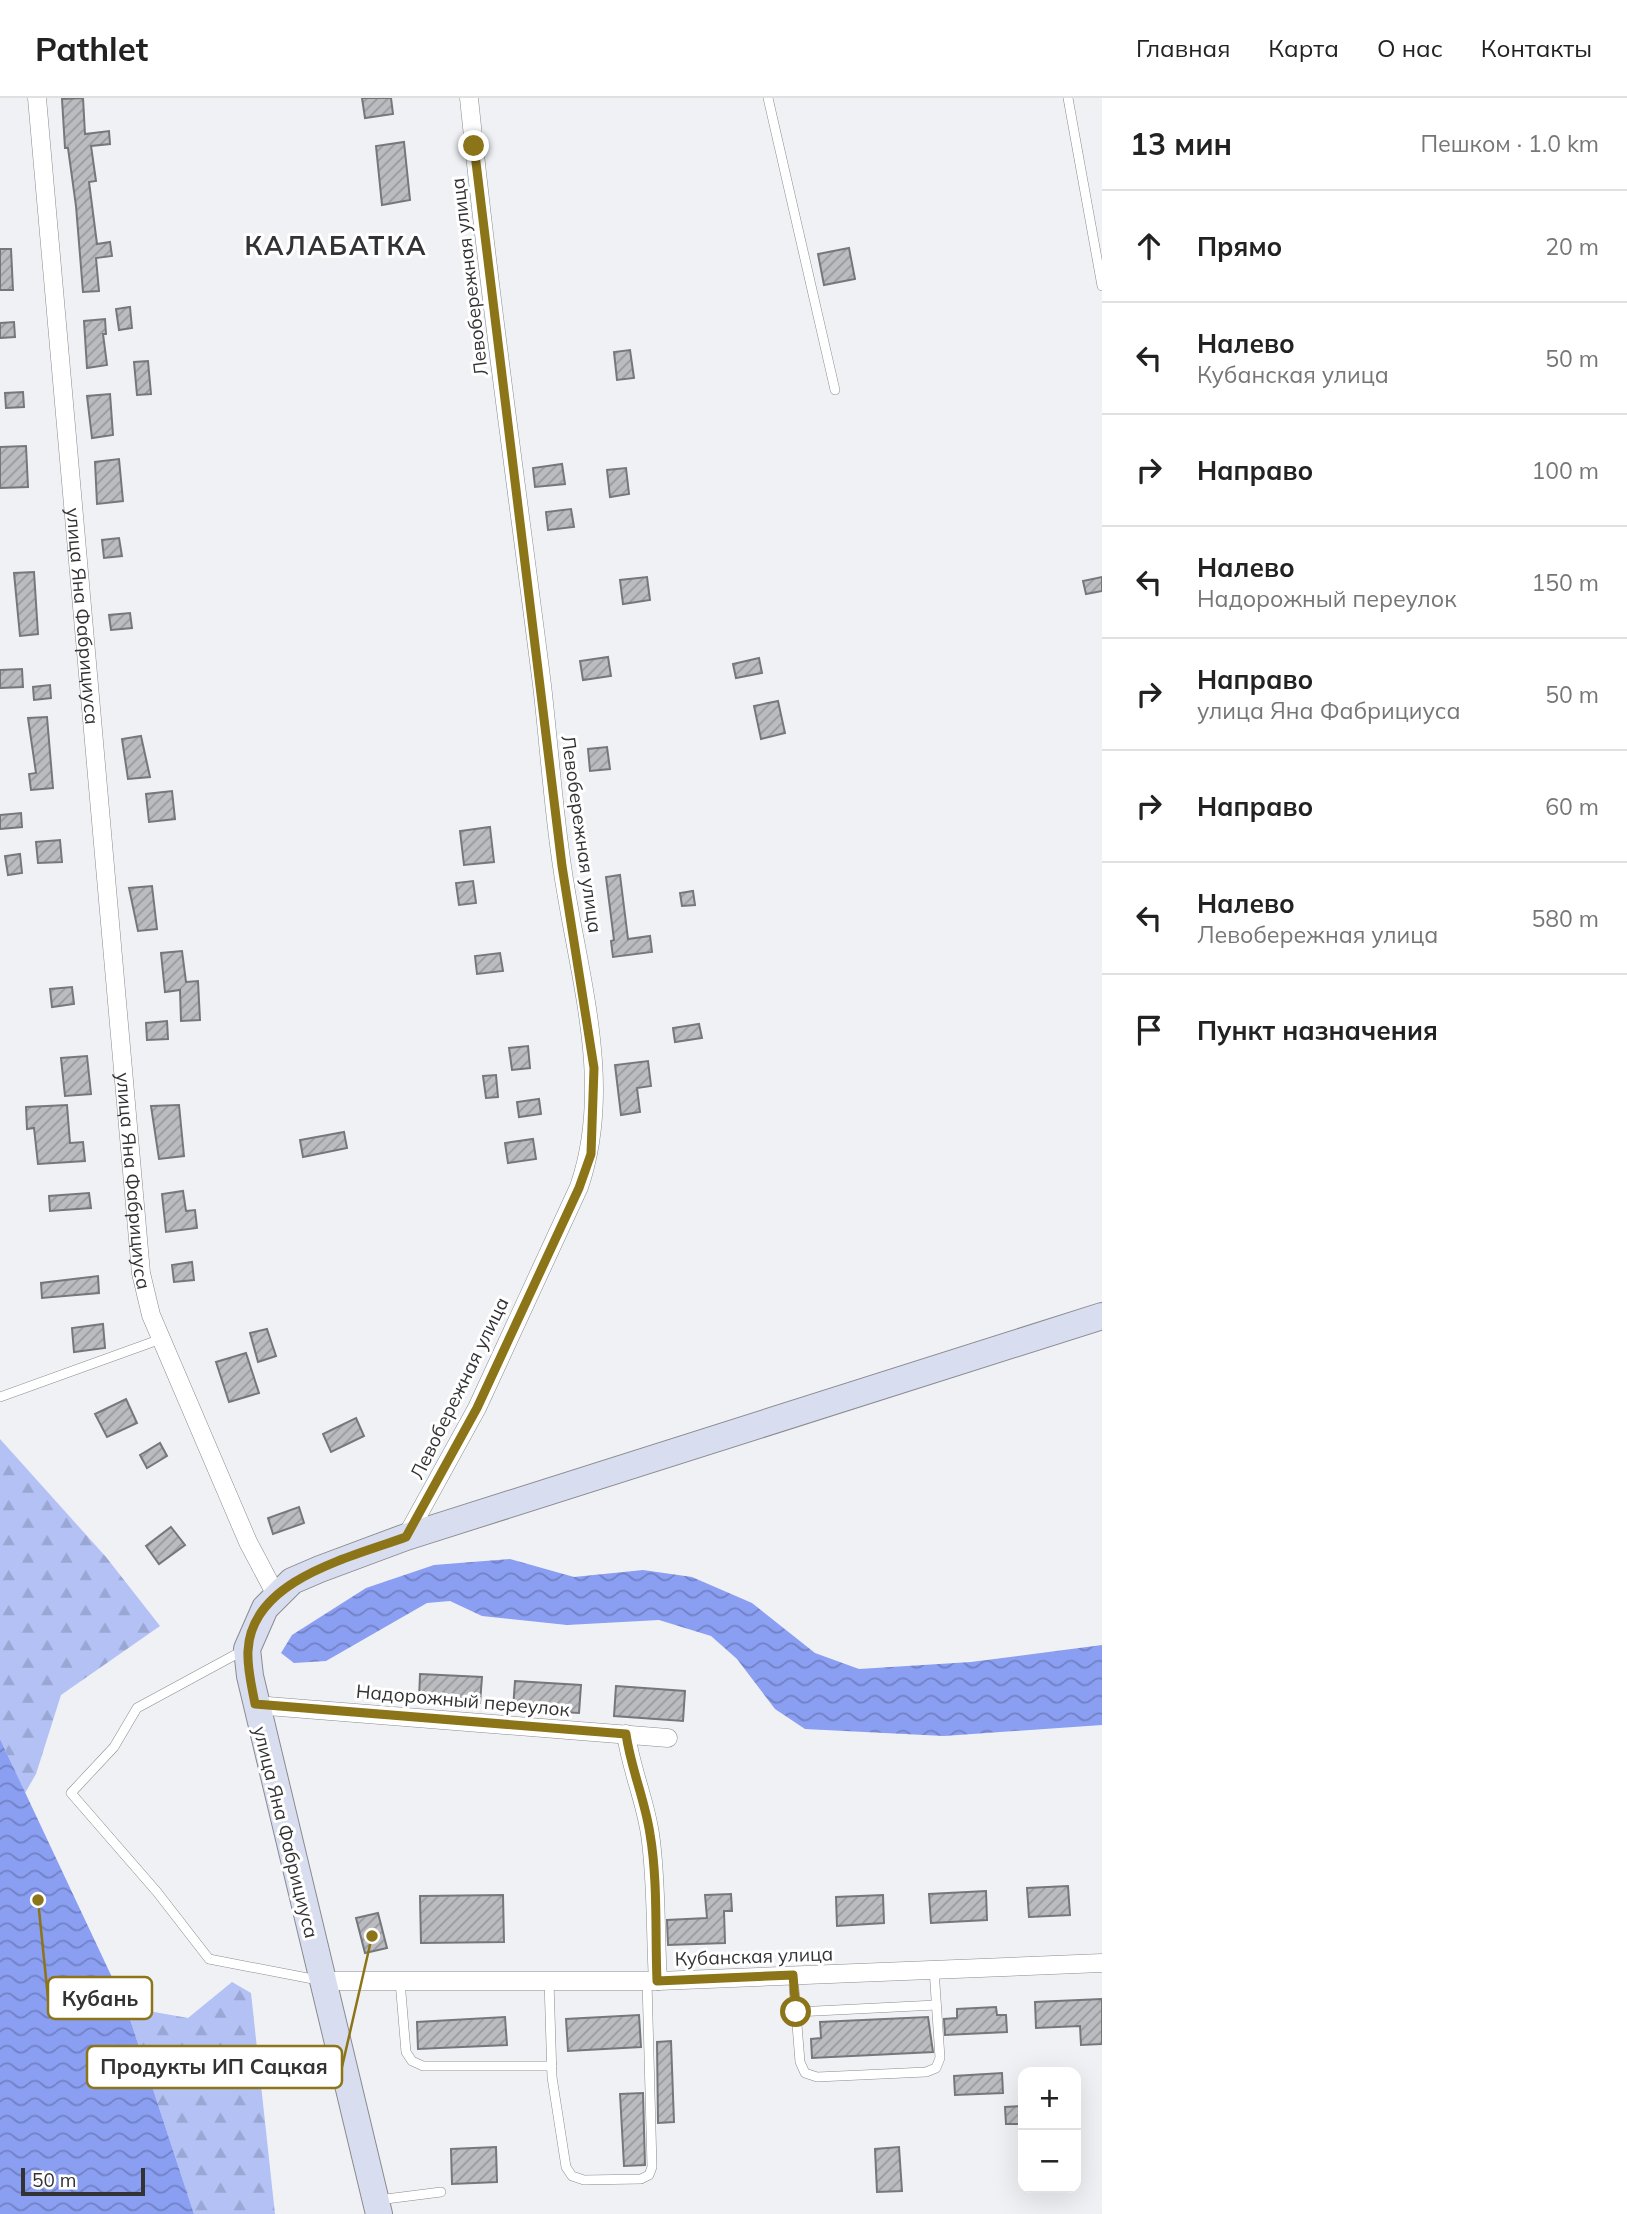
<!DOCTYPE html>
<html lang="ru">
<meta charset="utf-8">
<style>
body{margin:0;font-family:Mulish,sans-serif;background:#f6f6f6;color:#222}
.controls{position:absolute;right:21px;bottom:21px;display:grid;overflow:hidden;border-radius:14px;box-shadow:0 7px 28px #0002}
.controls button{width:63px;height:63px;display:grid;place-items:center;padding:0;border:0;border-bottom:2px solid #e0e0e0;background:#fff;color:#222;font:35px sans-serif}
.scale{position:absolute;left:21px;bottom:18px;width:124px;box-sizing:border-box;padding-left:7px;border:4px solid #333335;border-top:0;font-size:19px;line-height:24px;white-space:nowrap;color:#333335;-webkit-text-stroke:5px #fff;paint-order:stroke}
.stop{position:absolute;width:21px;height:21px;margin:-16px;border:5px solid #8c7418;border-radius:50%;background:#fff}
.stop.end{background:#8c7418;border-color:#fff;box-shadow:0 2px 7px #0008}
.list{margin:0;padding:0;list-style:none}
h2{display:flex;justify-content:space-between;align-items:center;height:91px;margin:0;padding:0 28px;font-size:30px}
h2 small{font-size:23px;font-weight:400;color:#767676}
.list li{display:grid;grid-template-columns:46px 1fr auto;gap:21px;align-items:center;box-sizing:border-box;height:112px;padding:0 28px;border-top:2px solid #e0e0e0}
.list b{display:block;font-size:26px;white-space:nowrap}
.list p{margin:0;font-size:23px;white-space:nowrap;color:#767676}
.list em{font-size:23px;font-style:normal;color:#767676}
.icon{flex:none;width:38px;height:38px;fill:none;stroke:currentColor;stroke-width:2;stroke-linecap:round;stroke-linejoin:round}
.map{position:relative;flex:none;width:1102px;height:2116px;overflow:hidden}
header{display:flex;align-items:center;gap:42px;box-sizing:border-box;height:98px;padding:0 35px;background:#fff;border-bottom:2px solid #e0e0e0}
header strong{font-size:33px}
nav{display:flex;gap:38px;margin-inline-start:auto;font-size:24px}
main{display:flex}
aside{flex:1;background:#fff}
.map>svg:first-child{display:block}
.forest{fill:url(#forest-firs)}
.water{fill:url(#water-waves)}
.building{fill:url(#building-hatch);stroke:#76777b;stroke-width:2}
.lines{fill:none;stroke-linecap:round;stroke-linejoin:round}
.lane-casing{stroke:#8a8b8f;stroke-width:10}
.street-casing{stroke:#8a8b8f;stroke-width:19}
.secondary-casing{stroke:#8a8b8f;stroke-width:28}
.lane{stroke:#fff;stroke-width:9}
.street{stroke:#fff;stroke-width:18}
.secondary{stroke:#d9ddf0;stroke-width:26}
.route{stroke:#8c7418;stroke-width:9}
.labels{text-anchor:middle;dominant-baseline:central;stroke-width:6;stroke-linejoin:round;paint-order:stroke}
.street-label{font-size:19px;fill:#333335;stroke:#fff}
.district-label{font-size:26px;font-weight:bold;letter-spacing:2px;fill:#333335;stroke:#fff}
.leader{fill:none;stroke:#8c7418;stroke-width:2.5}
.callout-dot{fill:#8c7418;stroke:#fff;stroke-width:2.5}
.callout{fill:#fff;stroke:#8c7418;stroke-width:2.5}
.callout-label{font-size:21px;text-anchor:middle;font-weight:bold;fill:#333335}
</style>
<header>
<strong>Pathlet</strong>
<nav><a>Главная</a><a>Карта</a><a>О нас</a><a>Контакты</a></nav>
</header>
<main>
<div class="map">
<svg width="1102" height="2116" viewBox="0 0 1102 2116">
<defs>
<pattern id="forest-firs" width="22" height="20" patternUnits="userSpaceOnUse" patternTransform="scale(1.75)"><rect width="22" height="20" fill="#b3c1f5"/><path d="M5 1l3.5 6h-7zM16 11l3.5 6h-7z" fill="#9aa6d3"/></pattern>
<pattern id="water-waves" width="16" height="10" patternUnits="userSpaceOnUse" patternTransform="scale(1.75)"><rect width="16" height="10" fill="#8a9ef2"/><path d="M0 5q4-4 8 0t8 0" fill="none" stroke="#7181c5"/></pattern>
<pattern id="building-hatch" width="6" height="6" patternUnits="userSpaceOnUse" patternTransform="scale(1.75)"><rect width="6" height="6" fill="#bbbcc0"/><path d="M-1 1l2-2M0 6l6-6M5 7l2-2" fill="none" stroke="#99999d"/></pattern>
</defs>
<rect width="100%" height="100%" fill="#f0f1f5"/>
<g class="forest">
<path d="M0,1341L106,1459L160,1528L61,1597L36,1676L25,1695L0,1641Z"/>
<path d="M232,1884L251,1895L275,2116H194L126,1909L188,1920Z"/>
</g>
<g class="water">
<path d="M510,1461L574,1479L643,1472L692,1479L752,1505L815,1555L859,1571L971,1564L1102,1547V1627L944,1638L805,1631L775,1611L737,1561L711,1538L659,1522L567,1527L482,1518L450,1503L427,1505L326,1563L294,1565L281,1555L292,1537L366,1490L434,1467Z"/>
<path d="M0,1641L126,1909L194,2116H0Z"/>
</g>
<g class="building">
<path d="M83,0L85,36L109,33L110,46L91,48L96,83L89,84L97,146L110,144L112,158L96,160L99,193L83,194L76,108L68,50H65L62,1Z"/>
<path d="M362,0H391L393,16L365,20Z"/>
<path d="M404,44L410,102L382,107L376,48Z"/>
<path d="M849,150L855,181L824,187L818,156Z"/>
<path d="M0,151H11L13,192H0Z"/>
<path d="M130,209L132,230L119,232L116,211Z"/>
<path d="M105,221L106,236H103L107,267L87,270L84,223Z"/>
<path d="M14,224L15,239L0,240V225Z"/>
<path d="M630,252L634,280L617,282L614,254Z"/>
<path d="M148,263L151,296L137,297L134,264Z"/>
<path d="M23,294L24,309L6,310L5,295Z"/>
<path d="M110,296L113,337L92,340L87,298Z"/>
<path d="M26,348L28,389L0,390V349Z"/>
<path d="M119,361L123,403L97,406L95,364Z"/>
<path d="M562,366L565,386L535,389L533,370Z"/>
<path d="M626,370L629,396L610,399L607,372Z"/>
<path d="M571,411L574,429L548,432L546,414Z"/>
<path d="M119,440L122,458L104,460L102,442Z"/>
<path d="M34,474L38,536L20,538L14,475Z"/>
<path d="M647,479L650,502L623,506L620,482Z"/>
<path d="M1102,479V493L1086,496L1083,483Z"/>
<path d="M130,515L132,530L111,532L109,517Z"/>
<path d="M608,559L611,578L583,582L580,563Z"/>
<path d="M759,560L762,575L736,580L733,566Z"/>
<path d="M22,571L23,589L0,590V572Z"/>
<path d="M50,587L51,600L34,602L33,589Z"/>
<path d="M778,603L785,635L761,641L754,608Z"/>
<path d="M47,619L53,690L31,692L29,676L36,675L28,620Z"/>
<path d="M141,638L150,679L128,681L122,641Z"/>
<path d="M607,649L610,671L590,673L588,651Z"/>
<path d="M172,693L175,721L149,724L146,696Z"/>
<path d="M21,715L22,729L0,731V717Z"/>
<path d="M490,729L494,764L464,767L460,733Z"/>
<path d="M60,742L62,764L38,765L36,744Z"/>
<path d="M20,756L22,775L8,777L5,758Z"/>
<path d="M620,777L628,841L650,838L652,854L613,859L611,843L614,842L606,779Z"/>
<path d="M473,783L476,805L459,807L456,785Z"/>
<path d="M152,788L157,831L138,833L129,790Z"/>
<path d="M693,793L695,807L682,808L680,795Z"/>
<path d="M182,853L186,884L198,883L200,922L181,923L180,892L165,894L161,855Z"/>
<path d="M500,855L503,873L477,876L475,858Z"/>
<path d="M72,889L74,906L52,909L50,891Z"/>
<path d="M167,923L168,941L147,942L146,925Z"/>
<path d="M699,926L702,940L675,944L673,930Z"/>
<path d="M528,948L530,970L512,972L509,950Z"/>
<path d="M87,958L91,996L65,998L61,960Z"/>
<path d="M648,963L651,988L637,990L640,1014L621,1017L615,967Z"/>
<path d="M496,977L498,999L486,1000L483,978Z"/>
<path d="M539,1001L541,1016L519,1019L517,1004Z"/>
<path d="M67,1007L70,1045L83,1044L85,1063L38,1066L34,1030L27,1031L26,1009Z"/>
<path d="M179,1007L184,1058L159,1061L151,1008Z"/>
<path d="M344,1034L347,1050L303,1059L300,1042Z"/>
<path d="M533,1041L536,1061L508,1065L505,1045Z"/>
<path d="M183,1093L186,1113L195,1112L197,1130L166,1134L162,1096Z"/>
<path d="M89,1095L91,1110L50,1113L49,1098Z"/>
<path d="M192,1164L194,1182L174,1184L172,1167Z"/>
<path d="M98,1178L99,1195L42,1200L41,1185Z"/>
<path d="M103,1226L105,1250L74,1254L72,1230Z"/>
<path d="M267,1231L276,1258L258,1264L250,1235Z"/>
<path d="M246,1255L259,1295L229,1304L216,1264Z"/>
<path d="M126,1301L137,1325L107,1339L95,1316Z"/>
<path d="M356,1320L364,1338L331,1354L323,1336Z"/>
<path d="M160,1345L167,1358L147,1370L140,1357Z"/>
<path d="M299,1409L304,1425L273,1436L268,1420Z"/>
<path d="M171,1429L185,1447L159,1466L146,1448Z"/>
<path d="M420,1576L482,1579L480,1605L419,1602Z"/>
<path d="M515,1583L581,1587L579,1615L513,1611Z"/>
<path d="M616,1588L685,1593L683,1623L614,1618Z"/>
<path d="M1068,1788L1070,1817L1029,1819L1027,1790Z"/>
<path d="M986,1793L987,1822L931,1825L929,1796Z"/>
<path d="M731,1796L732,1813H724L725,1845L668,1847L667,1822L707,1820L705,1797Z"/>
<path d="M503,1797L504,1844L421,1845L420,1798Z"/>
<path d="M883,1797L884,1825L837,1828L836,1799Z"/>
<path d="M378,1815L387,1850L365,1855L356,1820Z"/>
<path d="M1102,1901V1946L1081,1947L1080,1928L1036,1930L1035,1904Z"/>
<path d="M996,1909L997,1917H1006L1007,1934L945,1937L944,1921L957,1920V1911Z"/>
<path d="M639,1917L641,1949L568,1953L566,1921Z"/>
<path d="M505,1919L507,1947L418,1951L417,1924Z"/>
<path d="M928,1919L933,1954L812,1960L811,1941L821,1940L820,1924Z"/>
<path d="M671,1943L674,2024L658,2025L657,1944Z"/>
<path d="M1002,1975L1003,1995L955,1997L954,1978Z"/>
<path d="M643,1995L645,2067L624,2068L620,1996Z"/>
<path d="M1021,2008L1022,2026H1006L1005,2009Z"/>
<path d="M496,2049L497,2084L452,2086L451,2051Z"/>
<path d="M899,2049L902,2093L877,2094L875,2051Z"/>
</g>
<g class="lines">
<defs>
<g id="lane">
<path d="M768,0L835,292"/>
<path d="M1068,0L1102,188"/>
<path d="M0,1299L161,1241"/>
<path d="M244,1552L137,1610L114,1649L71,1695L157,1794L209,1861L318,1882"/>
<path d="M793,1877L800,1964L805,1975L817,1979L926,1974L936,1970L940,1960L934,1871"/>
<path d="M400,1883L406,1954L412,1963L423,1968H552"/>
<path d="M549,1883L552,1979L566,2069L572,2078L584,2082L641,2081L649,2077L652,2069L647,1883"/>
<path d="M796,1914L936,1907"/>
<path d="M378,2102L441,2094"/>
</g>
<g id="street">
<path id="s1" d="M37,0L141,1175L151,1217L248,1444L276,1497"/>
<path d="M406,1439L477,1310L579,1089C615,985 577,874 562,768C553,708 549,647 542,587C517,391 489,196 469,0"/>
<path d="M255,1607L668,1640"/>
<path d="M626,1636C631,1671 645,1702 650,1736C657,1783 655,1835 658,1883"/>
<path d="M323,1883H658L1102,1865"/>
</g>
<path id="secondary" d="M379,2116L250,1578L247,1551L265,1510L292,1483L320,1471L406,1439L1102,1218"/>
</defs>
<use href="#lane" class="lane-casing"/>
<use href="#street" class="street-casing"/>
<use href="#secondary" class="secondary-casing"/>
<use href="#lane" class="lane"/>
<use href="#street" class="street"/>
<use href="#secondary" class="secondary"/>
</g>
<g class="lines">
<path class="route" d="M474,48L562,768L594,970L591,1056L579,1090L477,1310L406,1439C352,1459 251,1481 248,1553C247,1571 252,1589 255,1606L626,1636C631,1671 645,1702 650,1736C658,1783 655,1835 657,1883L793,1877L796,1914"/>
</g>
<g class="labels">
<g class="street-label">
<text transform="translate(469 179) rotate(-97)">Левобережная улица</text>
<text stroke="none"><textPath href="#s1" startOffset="520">улица Яна Фабрициуса</textPath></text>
<text transform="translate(582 736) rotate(82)">Левобережная улица</text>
<text stroke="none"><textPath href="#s1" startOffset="1087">улица Яна Фабрициуса</textPath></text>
<text transform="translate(459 1290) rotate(-64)">Левобережная улица</text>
<text transform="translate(463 1602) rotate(5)">Надорожный переулок</text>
<text transform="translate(286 1734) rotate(76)">улица Яна Фабрициуса</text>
<text transform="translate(754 1858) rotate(-2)">Кубанская улица</text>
</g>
<g class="district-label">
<text x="336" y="147">КАЛАБАТКА</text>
</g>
</g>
<path class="leader" d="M38 1802L48 1900M372 1838L342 1969"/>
<g class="callout-dot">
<circle cx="38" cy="1802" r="7"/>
<circle cx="372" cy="1838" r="7"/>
</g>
<g class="callout">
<rect x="48" y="1879" width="104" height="42" rx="7"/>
<rect x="87" y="1948" width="255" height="42" rx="7"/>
</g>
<g class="callout-label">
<text x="100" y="1908">Кубань</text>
<text x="214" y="1976">Продукты ИП Сацкая</text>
</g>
</svg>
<div class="controls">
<button>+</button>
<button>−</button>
</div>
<div class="scale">50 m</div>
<div class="stop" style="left:796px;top:1914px"></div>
<div class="stop end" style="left:474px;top:48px"></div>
</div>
<aside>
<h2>13 мин<small>Пешком · 1.0 km</small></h2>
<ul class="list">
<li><svg class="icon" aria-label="ahead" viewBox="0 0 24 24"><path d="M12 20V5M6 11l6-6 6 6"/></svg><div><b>Прямо</b></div><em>20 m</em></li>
<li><svg class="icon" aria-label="left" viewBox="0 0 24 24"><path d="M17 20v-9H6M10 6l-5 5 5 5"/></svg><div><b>Налево</b><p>Кубанская улица</p></div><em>50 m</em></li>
<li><svg class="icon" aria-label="right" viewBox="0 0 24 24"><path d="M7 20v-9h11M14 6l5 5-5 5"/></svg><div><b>Направо</b></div><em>100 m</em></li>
<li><svg class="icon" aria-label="left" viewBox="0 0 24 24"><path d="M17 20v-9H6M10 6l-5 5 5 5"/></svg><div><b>Налево</b><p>Надорожный переулок</p></div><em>150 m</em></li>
<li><svg class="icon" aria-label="right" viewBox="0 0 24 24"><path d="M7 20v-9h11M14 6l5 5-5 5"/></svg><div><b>Направо</b><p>улица Яна Фабрициуса</p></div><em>50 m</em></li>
<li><svg class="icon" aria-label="right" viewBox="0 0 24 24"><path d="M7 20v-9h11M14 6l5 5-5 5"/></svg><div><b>Направо</b></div><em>60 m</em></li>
<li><svg class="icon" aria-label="left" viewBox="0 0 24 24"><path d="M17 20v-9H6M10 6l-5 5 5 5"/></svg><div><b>Налево</b><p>Левобережная улица</p></div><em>580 m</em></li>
<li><svg class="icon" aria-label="arrive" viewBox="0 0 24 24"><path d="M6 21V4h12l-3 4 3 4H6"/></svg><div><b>Пункт назначения</b></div></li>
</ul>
</aside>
</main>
